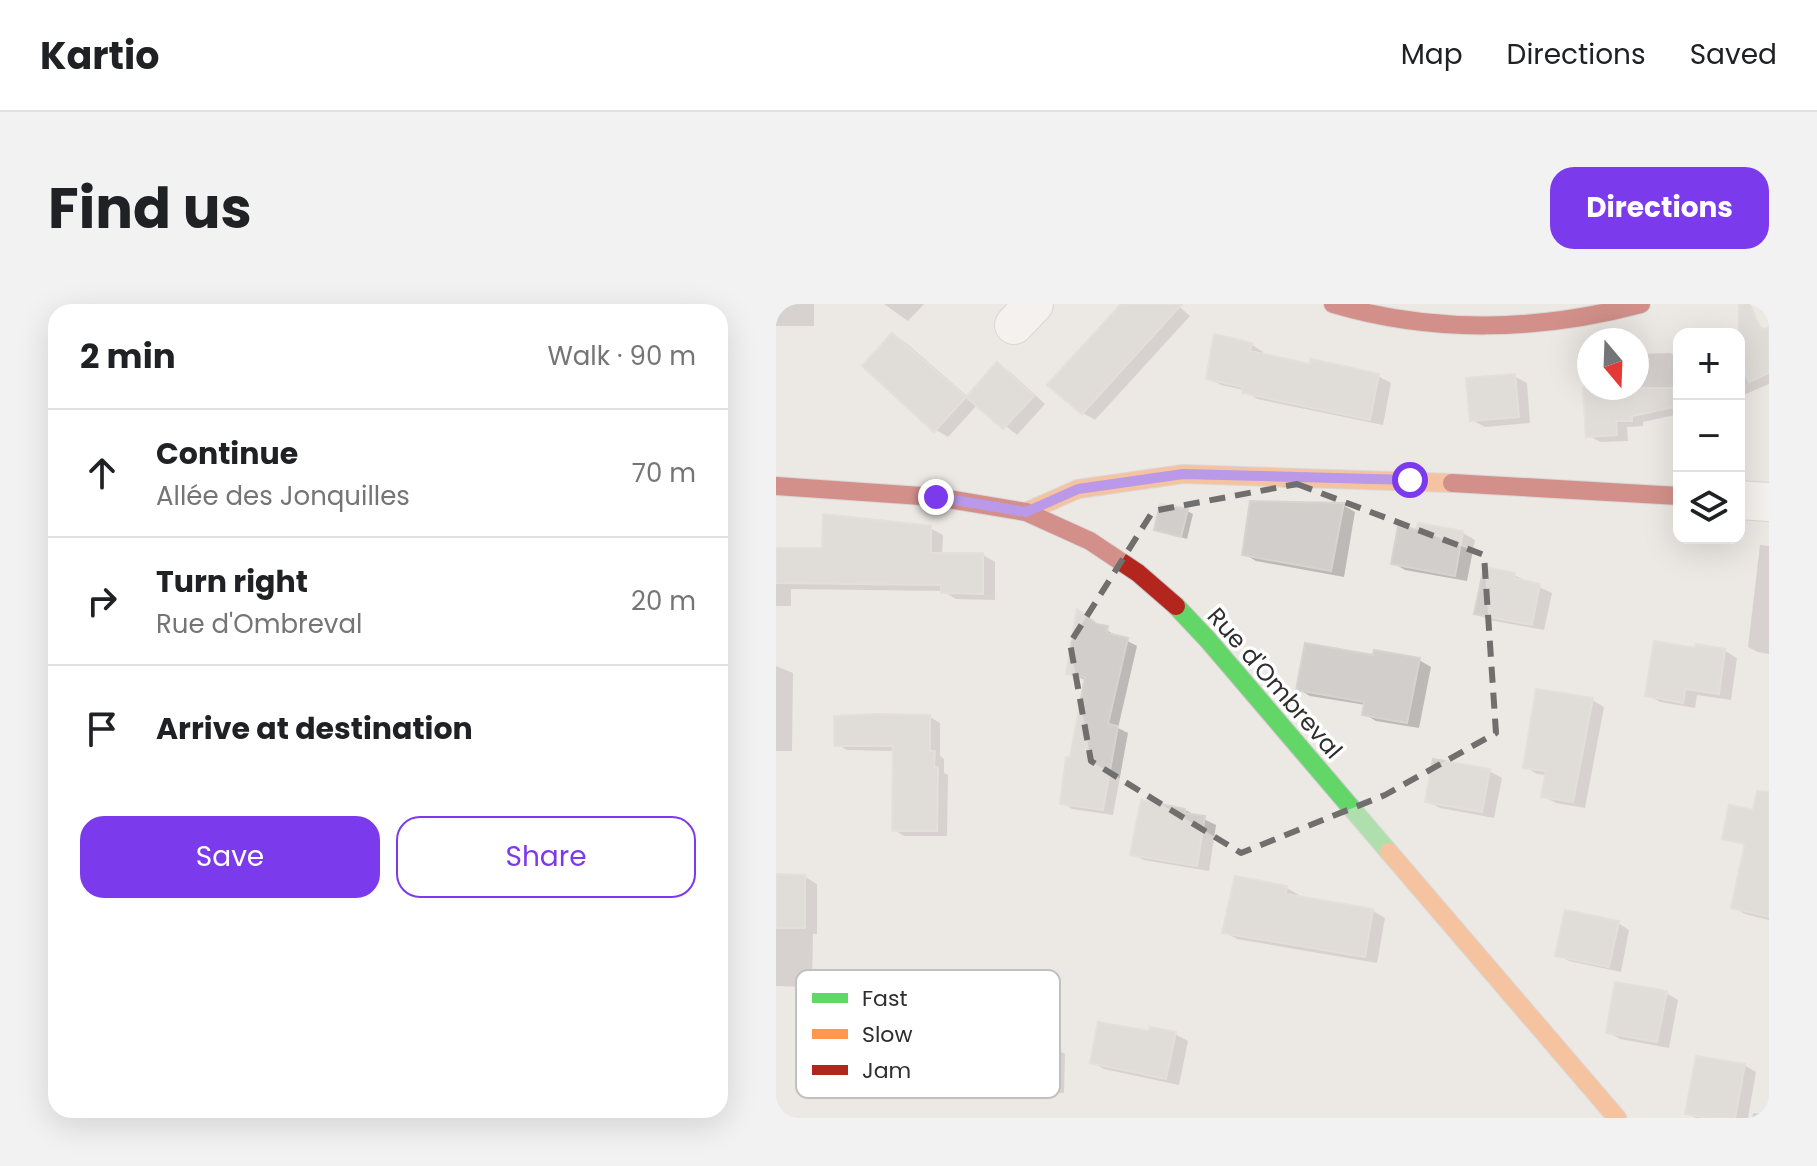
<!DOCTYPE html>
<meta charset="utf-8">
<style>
body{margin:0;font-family:Poppins,sans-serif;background:#f2f2f2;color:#202124}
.controls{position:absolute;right:24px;top:24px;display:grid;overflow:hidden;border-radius:16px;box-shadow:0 8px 32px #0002}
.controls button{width:72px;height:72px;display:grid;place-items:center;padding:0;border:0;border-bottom:2px solid #e0e0e0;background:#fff;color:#202124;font:40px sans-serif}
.compass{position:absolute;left:801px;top:24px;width:72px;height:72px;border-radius:50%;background:#fff;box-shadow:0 8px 32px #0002;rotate:161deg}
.stop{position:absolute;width:24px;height:24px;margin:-18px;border:6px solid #7c3aed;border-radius:50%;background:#fff}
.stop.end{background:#7c3aed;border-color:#fff;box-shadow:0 2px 8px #0008}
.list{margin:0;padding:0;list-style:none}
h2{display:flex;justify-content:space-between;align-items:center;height:104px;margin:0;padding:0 32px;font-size:34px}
h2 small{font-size:26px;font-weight:400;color:#757577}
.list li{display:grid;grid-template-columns:52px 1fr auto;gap:24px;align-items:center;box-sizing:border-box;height:128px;padding:0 32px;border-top:2px solid #e0e0e0}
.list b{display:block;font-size:30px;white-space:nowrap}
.list p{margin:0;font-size:26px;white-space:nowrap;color:#757577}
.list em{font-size:26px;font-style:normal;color:#757577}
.actions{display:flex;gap:16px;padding:24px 32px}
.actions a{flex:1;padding:18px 0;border:2px solid #7c3aed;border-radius:24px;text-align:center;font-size:28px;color:#7c3aed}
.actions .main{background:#7c3aed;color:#fff}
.icon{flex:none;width:44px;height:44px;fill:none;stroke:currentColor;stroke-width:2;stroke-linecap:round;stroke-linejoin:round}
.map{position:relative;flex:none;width:993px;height:814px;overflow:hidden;border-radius:24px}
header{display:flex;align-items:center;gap:48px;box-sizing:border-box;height:112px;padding:0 40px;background:#fff;border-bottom:2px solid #e0e0e0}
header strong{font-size:38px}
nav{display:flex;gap:44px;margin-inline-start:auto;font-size:28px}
.intro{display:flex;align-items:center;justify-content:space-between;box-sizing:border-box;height:192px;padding:0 48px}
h1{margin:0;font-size:56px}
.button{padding:20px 36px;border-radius:24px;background:#7c3aed;color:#fff;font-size:28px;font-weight:700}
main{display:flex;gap:48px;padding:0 48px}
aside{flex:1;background:#fff;border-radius:24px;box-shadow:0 8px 32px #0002}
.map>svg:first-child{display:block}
.shadow{fill:#0003}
.building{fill:#d1cecb;stroke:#d7d4d0;stroke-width:2}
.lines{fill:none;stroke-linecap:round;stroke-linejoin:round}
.street-casing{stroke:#c5c4c5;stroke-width:40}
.fast-casing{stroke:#c5c4c5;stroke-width:20}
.slow-casing{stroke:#c5c4c5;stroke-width:20}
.jam-casing{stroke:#c5c4c5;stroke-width:20}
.street{stroke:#fcfcfb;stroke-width:38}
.fast{stroke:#63d668;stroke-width:18}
.slow{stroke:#ff974d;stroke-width:18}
.jam{stroke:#b3261e;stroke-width:18}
.route{stroke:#7c3aed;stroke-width:10}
.marked{fill:none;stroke:#706f6e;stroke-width:6;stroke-dasharray:16 10;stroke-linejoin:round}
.labels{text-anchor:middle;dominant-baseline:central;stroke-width:7;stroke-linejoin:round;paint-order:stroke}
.street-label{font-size:24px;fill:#2e2e2e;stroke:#fff}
.key{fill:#fff;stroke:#c0c0c0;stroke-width:2}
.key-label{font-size:22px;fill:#2e2e2e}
</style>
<header>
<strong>Kartio</strong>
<nav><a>Map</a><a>Directions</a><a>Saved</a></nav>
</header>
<div class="intro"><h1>Find us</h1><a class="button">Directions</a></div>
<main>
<aside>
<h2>2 min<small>Walk · 90 m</small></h2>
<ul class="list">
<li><svg class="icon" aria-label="ahead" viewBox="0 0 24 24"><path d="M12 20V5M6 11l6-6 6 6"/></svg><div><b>Continue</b><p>Allée des Jonquilles</p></div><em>70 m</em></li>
<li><svg class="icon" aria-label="right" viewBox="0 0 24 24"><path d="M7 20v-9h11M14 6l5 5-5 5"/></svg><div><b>Turn right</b><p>Rue d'Ombreval</p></div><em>20 m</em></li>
<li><svg class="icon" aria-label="arrive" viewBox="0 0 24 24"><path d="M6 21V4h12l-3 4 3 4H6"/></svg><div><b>Arrive at destination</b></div></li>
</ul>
<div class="actions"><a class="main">Save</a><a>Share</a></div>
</aside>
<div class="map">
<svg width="993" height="814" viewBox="0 0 993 814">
<rect width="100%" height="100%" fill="#ece8e4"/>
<g class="shadow">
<rect x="0" y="0" width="38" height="22"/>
<path d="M108,0H148L132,17Z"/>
<path d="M348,0H400L414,12L319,116L307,109Z"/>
<path d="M982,21L990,26L993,25V80L963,93L961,30Z"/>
<path d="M117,31L129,38L192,93L222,61L234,68L269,100L241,131L202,100L172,133L160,126Z"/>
<path d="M475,40L487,48V52L602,72L615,79L607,121L481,95L468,86L445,81L432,74Z"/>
<path d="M894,49L903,53V110L867,118V122L851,123L852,137L824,138L812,131L808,75H813V84H861V50Z"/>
<path d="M738,72L751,79L754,119L709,123L696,116Z"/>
<path d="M567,201L579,208L568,273L480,257L468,250Z"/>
<path d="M411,207L417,210L411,235L380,225Z"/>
<path d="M643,221L687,229L699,236L691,277L629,266L617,259L642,227Z"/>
<path d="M154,224L167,231L166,251H207L219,258V296L180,295L166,287L15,285V302H0V246H48Z"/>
<path d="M984,241L993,242V350L982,348L972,343Z"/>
<path d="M738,271L776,289L768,326L713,316L701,309Z"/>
<path d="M324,323L361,342L342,424L352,429L337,511L296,505L287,499L310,376L292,369Z"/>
<path d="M922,342L949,347L961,354L955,396L921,391L919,404L884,398L872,391L921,346Z"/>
<path d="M599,353L643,356L655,363L643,424L600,417L588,410L590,401L534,392L522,385Z"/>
<path d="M0,362L17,369L16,447H0Z"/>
<path d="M816,396L828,403L809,504L780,499L767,492L771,471L761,470L749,463Z"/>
<path d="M154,413L164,419V452L168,455V469L172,471L171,532H128L118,526L119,447L71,446L60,440Z"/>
<path d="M713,467L726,474L718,514L664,504L652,497Z"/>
<path d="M409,506L440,521L433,567L368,556L356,550Z"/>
<path d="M993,528V616L969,610L957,603Z"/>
<path d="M0,572L29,573L41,580V630H37L36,683L0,682Z"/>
<path d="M511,584L523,591L522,594L597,607L609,614L601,659L461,635L449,628Z"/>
<path d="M842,619L853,626L845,668L793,657L782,651Z"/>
<path d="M890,689L902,696L893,744L844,735L832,728Z"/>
<path d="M399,730L412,737L403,781L328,765L316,758Z"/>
<path d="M276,743L289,750L288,789L220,788L207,781Z"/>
<path d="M968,761L980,768L972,814H920L911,809Z"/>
<path d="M977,809L993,811V814H976Z"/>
</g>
<g class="building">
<path d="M345,0H406L306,110L271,81Z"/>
<path d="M963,0H974L985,26L993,23V69L973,78L963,56Z"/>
<path d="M116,29L190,93L221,58L258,92L227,125L190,93L158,128L86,62Z"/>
<path d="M438,30L476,39L474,47L534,60L535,55L603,70L594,116L466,89V83L430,75Z"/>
<path d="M739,70L743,113L694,117L690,74Z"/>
<path d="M807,84H903V102L856,112V117H840L841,131L810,133Z"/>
<path d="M474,197L568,199L555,267L466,251Z"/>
<path d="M384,200L412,205L405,233L378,226Z"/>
<path d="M47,210L155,222V249H207V290L165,289V281L0,279V244H46Z"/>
<path d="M642,219L687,227L679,272L615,260L622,222L640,225Z"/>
<path d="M708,263L739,269L738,274L764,280L756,321L698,310Z"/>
<path d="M301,305L321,320L332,322L331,329L352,334L332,420L342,422L327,506L284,500L290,453H294L309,373L290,370Z"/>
<path d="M878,337L919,344L920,340L949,345L943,390L909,385L907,399L869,392Z"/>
<path d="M529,339L597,351L598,346L644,354L631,419L586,411L588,398L520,386Z"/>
<path d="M760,385L817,394L797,498L765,493L770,467L747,464Z"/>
<path d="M101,410L154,411V447H159L158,463H162L161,527H116L117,442H58V412Z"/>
<path d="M657,455L714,465L706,508L649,498Z"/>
<path d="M981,487L993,488V613L955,604L969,540L946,535L953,501L977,506Z"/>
<path d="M365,496L409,505V509L429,512L421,562L354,551Z"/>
<path d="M0,570L29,571V624H0Z"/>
<path d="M459,572L511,582L510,590L597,605L589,653L446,629Z"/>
<path d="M789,606L843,617L833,663L779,652Z"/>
<path d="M839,678L891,687L881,738L830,729Z"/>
<path d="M322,718L373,727L374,723L400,728L390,775L314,759Z"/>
<path d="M920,752L969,760L959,814H931L909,810Z"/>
</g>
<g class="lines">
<defs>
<g id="street">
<path d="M238,21L258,0"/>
<path d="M963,196L993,198"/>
</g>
<path id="fast" d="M400,302L432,336L613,548"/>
<g id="slow">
<path d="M250,208L302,185L407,170L676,179"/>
<path d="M613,548L841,814"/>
</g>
<g id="jam">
<path d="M557,0C657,30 764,27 865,0"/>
<path d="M676,179L903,192"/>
<path d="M0,182L160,193L250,208L314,237L362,269L400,302"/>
</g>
</defs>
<use href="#street" class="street-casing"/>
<use href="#fast" class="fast-casing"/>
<use href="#slow" class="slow-casing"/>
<use href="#jam" class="jam-casing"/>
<use href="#street" class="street"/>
<use href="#fast" class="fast"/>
<use href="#slow" class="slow"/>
<use href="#jam" class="jam"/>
</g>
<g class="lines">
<path class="route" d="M160,193L250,208L302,185L407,170L634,176"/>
</g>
<path d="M0 0H993V814H0ZM521,180L708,251L720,429L609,491L465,549L315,457L294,339L377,207Z" fill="#ece8e4" fill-opacity=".55" fill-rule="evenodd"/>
<path class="marked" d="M521,180L708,251L720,429L609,491L465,549L315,457L294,339L377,207Z"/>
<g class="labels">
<g class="street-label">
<text transform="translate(499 379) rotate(49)">Rue d'Ombreval</text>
</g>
</g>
<rect x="20" y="666" width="264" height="128" rx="12" class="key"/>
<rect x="36" y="689" width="36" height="10" fill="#63d668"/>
<rect x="36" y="725" width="36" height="10" fill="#ff974d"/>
<rect x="36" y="761" width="36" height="10" fill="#b3261e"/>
<g class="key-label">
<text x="86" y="702">Fast</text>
<text x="86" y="738">Slow</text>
<text x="86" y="774">Jam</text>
</g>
</svg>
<div class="controls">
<button>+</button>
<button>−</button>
<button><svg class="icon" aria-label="layers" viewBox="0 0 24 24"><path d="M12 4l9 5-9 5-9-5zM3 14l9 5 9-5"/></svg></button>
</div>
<svg class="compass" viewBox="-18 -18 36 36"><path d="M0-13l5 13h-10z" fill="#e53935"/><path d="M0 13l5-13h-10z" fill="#757577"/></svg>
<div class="stop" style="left:634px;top:176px"></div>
<div class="stop end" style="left:160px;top:193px"></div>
</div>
</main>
